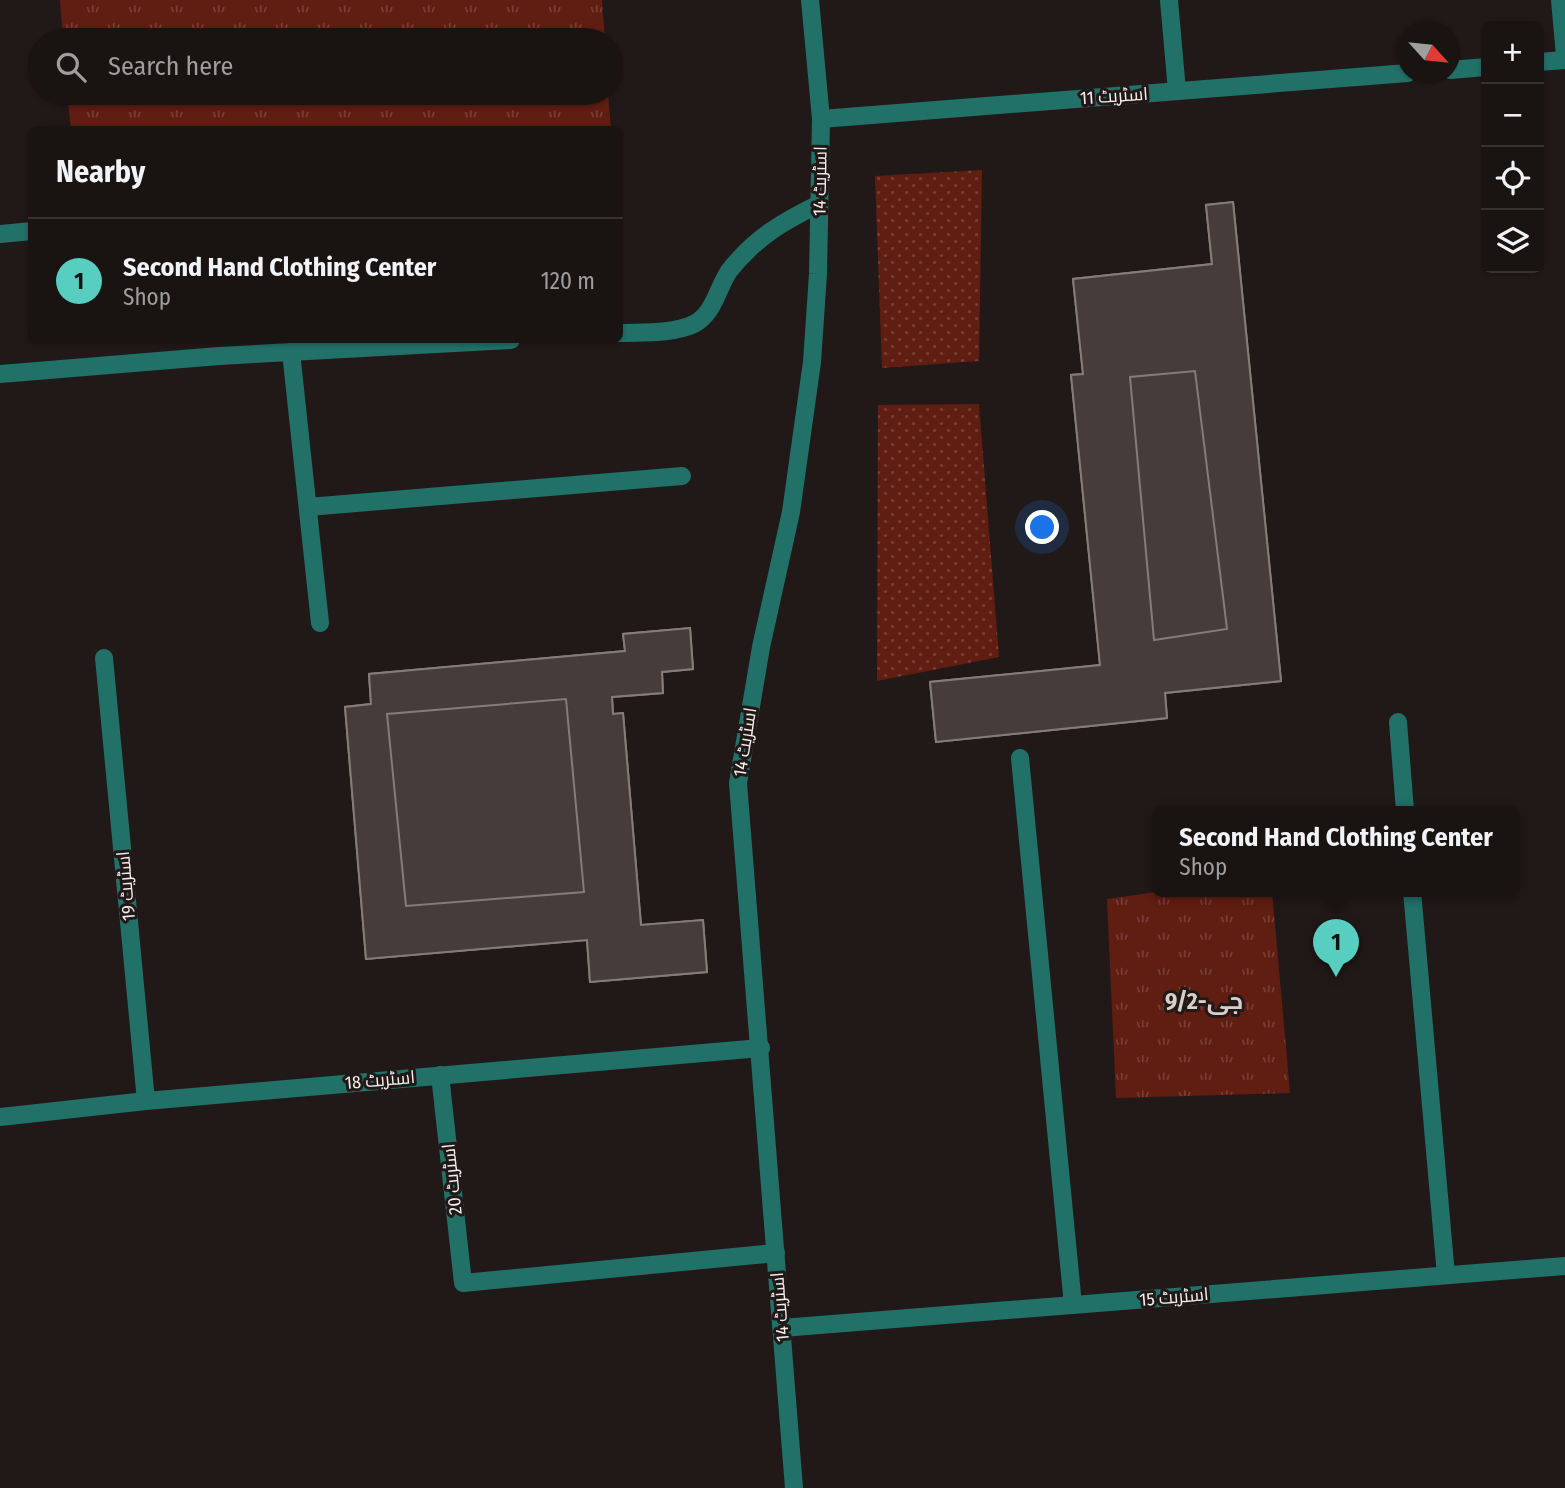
<!DOCTYPE html>
<meta charset="utf-8">
<style>
body{margin:0;font-family:"Fira Sans Condensed",Cairo,sans-serif;background:#221c1b;color:#f1f3f6}
.controls{position:absolute;right:21px;top:21px;display:grid;overflow:hidden;border-radius:10px;box-shadow:0 2px 5px #0004}
.controls button{width:63px;height:63px;display:grid;place-items:center;padding:0;border:0;border-bottom:2px solid #373232;background:#191312;color:#f1f3f6;font:35px sans-serif}
.compass{position:absolute;left:1397px;top:21px;width:63px;height:63px;border-radius:50%;background:#191312;box-shadow:0 2px 5px #0004;rotate:117deg}
.you{position:absolute;left:1043px;top:528px;width:24px;height:24px;margin:-18px;border:5px solid #fff;border-radius:50%;background:#1a73e8;box-shadow:0 0 0 10px #1a73e833}
.badge{display:grid;place-items:center;width:46px;height:46px;border-radius:50%;background:#58cec1;color:#111;font-size:23px;font-weight:700}
.pin{position:absolute;translate:-50% -58px;filter:drop-shadow(0 2px 4px #0008)}
.pin::after{content:'';position:absolute;top:37px;width:24px;height:21px;background:inherit;clip-path:polygon(0 0,100% 0,50% 100%)}
.popup{position:absolute;left:1152px;top:806px;width:368px;height:91px;box-sizing:border-box;display:grid;place-content:center;border-radius:10px;background:#191312;filter:drop-shadow(0 2px 5px #0005);font-size:23px;white-space:nowrap;color:#9f9e9f}
.popup b{font-size:26px;color:#f1f3f6}
.popup::after{content:'';position:absolute;left:50%;top:100%;margin-left:-14px;border:14px solid transparent;border-top-color:#191312}
.list{margin:0;padding:0;list-style:none}
h2{display:flex;justify-content:space-between;align-items:center;height:91px;margin:0;padding:0 28px;font-size:30px}
h2 small{font-size:23px;font-weight:400;color:#9f9e9f}
.list li{display:grid;grid-template-columns:46px 1fr auto;gap:21px;align-items:center;box-sizing:border-box;height:126px;padding:0 28px;border-top:2px solid #373232}
.list b{display:block;font-size:26px;white-space:nowrap}
.list p{margin:0;font-size:23px;white-space:nowrap;color:#9f9e9f}
.list em{font-size:23px;font-style:normal;color:#9f9e9f}
.icon{flex:none;width:38px;height:38px;fill:none;stroke:currentColor;stroke-width:2;stroke-linecap:round;stroke-linejoin:round}
.map{position:relative;flex:none;width:1565px;height:1488px;overflow:hidden}
.search{position:absolute;background:#191312;box-shadow:0 2px 5px #0004;left:28px;top:28px;width:595px;height:77px;display:flex;align-items:center;gap:18px;box-sizing:border-box;padding:0 24px;border-radius:38px;color:#9f9e9f;font-size:26px}
.panel{position:absolute;background:#191312;box-shadow:0 2px 5px #0004;left:28px;top:126px;width:595px;height:217px;border-radius:10px}
.map>svg:first-child{display:block}
.grass{fill:url(#grass-dots)}
.park{fill:url(#park-tufts)}
.building{fill:#463d3b;stroke:#857b79;stroke-width:2;fill-rule:evenodd}
.lines{fill:none;stroke-linecap:round;stroke-linejoin:round}
.minor{stroke:#217169;stroke-width:18}
.labels{text-anchor:middle;dominant-baseline:central;stroke-width:6;stroke-linejoin:round;paint-order:stroke}
.street-label{font-size:18px;fill:#f4eeed;stroke:#211918}
.district-label{font-size:24px;font-weight:bold;fill:#d9cecc;stroke:#211918}
</style>
<div class="map">
<svg width="1565" height="1488" viewBox="0 0 1565 1488">
<defs>
<pattern id="grass-dots" width="8" height="8" patternUnits="userSpaceOnUse" patternTransform="scale(1.75)"><rect width="8" height="8" fill="#601d12"/><path d="M2 2h.1M6 6h.1" fill="none" stroke="#773e35" stroke-width="1.8" stroke-linecap="round"/></pattern>
<pattern id="park-tufts" width="24" height="20" patternUnits="userSpaceOnUse" patternTransform="scale(1.75)"><rect width="24" height="20" fill="#601d12"/><path d="M3 7l-1-3M5 7V3M7 7l1-3M15 17l-1-3M17 17v-4M19 17l1-3" fill="none" stroke="#773e35"/></pattern>
</defs>
<rect width="100%" height="100%" fill="#211918"/>
<g class="grass">
<path d="M982,170L979,361L882,368L875,176Z"/>
<path d="M979,404L999,657L877,681L878,405Z"/>
</g>
<g class="park">
<path d="M60,0H602L605,40H63Z"/>
<path d="M67,93H608L611,129H71Z"/>
<path d="M1163,891H1272L1290,1093L1116,1098L1107,899Z"/>
</g>
<g class="building">
<path d="M1233,202L1281,681L1165,693L1167,718L936,742L930,682L1100,665L1071,375L1083,374L1073,279L1212,264L1206,205ZM1195,371L1227,629L1154,640L1130,377Z"/>
<path d="M1233,202L1281,681L1165,693L1167,718L936,742L930,682L1100,665L1071,375L1083,374L1073,279L1212,264L1206,205Z"/>
<path d="M1195,371L1227,629L1154,640L1130,377Z"/>
<path d="M690,628L693,669L662,672L663,693L612,697L613,714L623,713L641,925L703,920L707,972L590,982L587,940L366,959L345,707L371,704L369,674L625,651L623,634ZM566,699L584,892L406,906L387,714Z"/>
<path d="M690,628L693,669L662,672L663,693L612,697L613,714L623,713L641,925L703,920L707,972L590,982L587,940L366,959L345,707L371,704L369,674L625,651L623,634Z"/>
<path d="M566,699L584,892L406,906L387,714Z"/>
</g>
<g class="lines">
<g class="minor">
<path d="M1169,0L1177,91"/>
<path d="M1560,0L1565,56"/>
<path d="M1539,62L1565,60"/>
<path d="M1450,70L1486,67"/>
<path d="M821,119L1408,73"/>
<path d="M0,234L32,231"/>
<path d="M620,333C643,332 672,334 694,324C714,314 718,287 729,271C755,238 782,222 819,204"/>
<path d="M291,352L320,623"/>
<path d="M0,374L219,356L511,340"/>
<path d="M308,507L682,476"/>
<path d="M104,658L146,1101"/>
<path d="M1398,722L1405,811"/>
<path d="M1020,758L1073,1305"/>
<path d="M1412,891L1446,1275"/>
<path d="M440,1075L463,1283L776,1253"/>
<path d="M0,1117L146,1101L761,1048"/>
<path d="M782,1328L1565,1266"/>
<path d="M794,1488L738,783L761,647L791,512L812,362L818,274L821,119L810,0"/>
</g>
</g>
<g class="labels">
<g class="street-label">
<text transform="translate(1114 96) rotate(-4)">اسٹریٹ 11</text>
<text transform="translate(820 181) rotate(-89)">اسٹریٹ 14</text>
<text transform="translate(745 742) rotate(-81)">اسٹریٹ 14</text>
<text transform="translate(126 886) rotate(-95)">اسٹریٹ 19</text>
<text transform="translate(380 1080) rotate(-5)">اسٹریٹ 18</text>
<text transform="translate(452 1179) rotate(-96)">اسٹریٹ 20</text>
<text transform="translate(1174 1297) rotate(-5)">اسٹریٹ 15</text>
<text transform="translate(780 1307) rotate(-95)">اسٹریٹ 14</text>
</g>
<g class="district-label">
<text x="1204" y="1001">جی-9/2</text>
</g>
</g>
</svg>
<div class="controls">
<button>+</button>
<button>−</button>
<button><svg class="icon" aria-label="locate" viewBox="0 0 24 24"><circle cx="12" cy="12" r="6"/><path d="M12 2v4M12 18v4M2 12h4M18 12h4"/></svg></button>
<button><svg class="icon" aria-label="layers" viewBox="0 0 24 24"><path d="M12 4l9 5-9 5-9-5zM3 14l9 5 9-5"/></svg></button>
</div>
<svg class="compass" viewBox="-18 -18 36 36"><path d="M0-13l5 13h-10z" fill="#e53935"/><path d="M0 13l5-13h-10z" fill="#9f9e9f"/></svg>
<div class="you"></div>
<div class="pin badge" style="left:1336px;top:977px">1</div>
<div class="popup"><b>Second Hand Clothing Center</b>Shop</div>
<div class="search"><svg class="icon" aria-label="search" viewBox="0 0 24 24"><circle cx="10" cy="10" r="6"/><path d="M15 15l6 6"/></svg>Search here</div>
<section class="panel">
<h2>Nearby<small></small></h2>
<ul class="list">
<li><span class="badge">1</span><div><b>Second Hand Clothing Center</b><p>Shop</p></div><em>120 m</em></li>
</ul>
</section>
</div>
